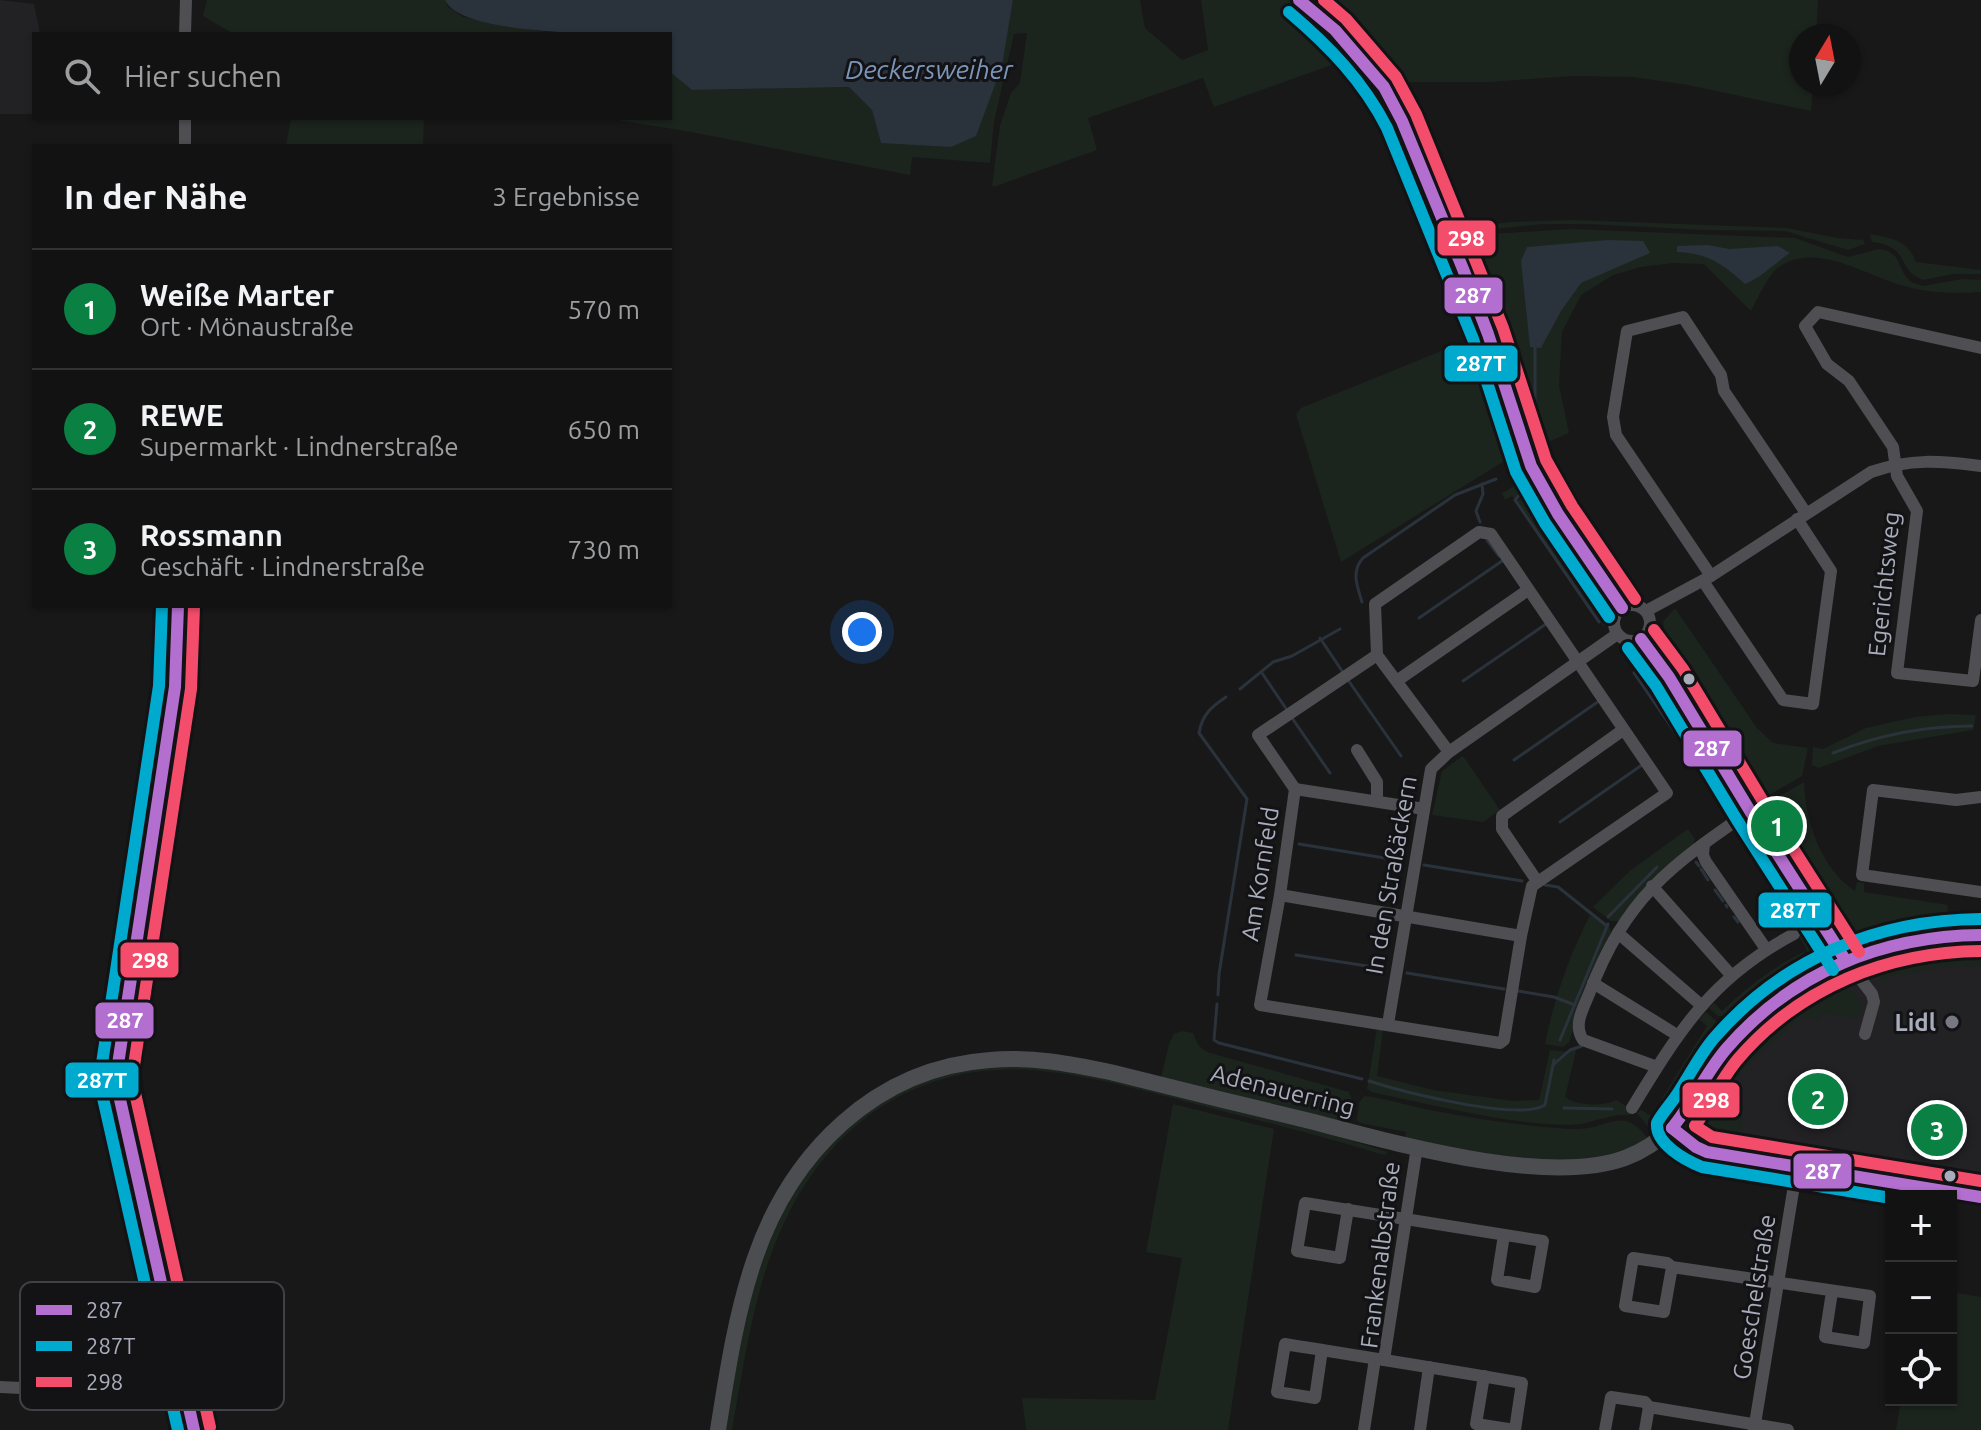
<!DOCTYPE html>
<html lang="de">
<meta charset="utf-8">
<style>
body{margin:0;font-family:Ubuntu,sans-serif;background:#1f2021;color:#f1f3f6}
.controls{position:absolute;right:24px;bottom:24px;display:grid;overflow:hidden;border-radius:0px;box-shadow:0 2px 6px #0004}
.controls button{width:72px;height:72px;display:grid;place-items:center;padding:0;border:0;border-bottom:2px solid #313233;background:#121213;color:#f1f3f6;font:40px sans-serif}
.compass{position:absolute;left:1789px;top:24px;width:72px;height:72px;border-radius:50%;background:#121213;box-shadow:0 2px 6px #0004;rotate:10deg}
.you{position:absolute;left:862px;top:632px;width:28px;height:28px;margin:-20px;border:6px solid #fff;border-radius:50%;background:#1a73e8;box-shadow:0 0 0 12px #1a73e833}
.badge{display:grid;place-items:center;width:52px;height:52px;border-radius:50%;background:#0b8043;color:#fff;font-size:26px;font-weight:700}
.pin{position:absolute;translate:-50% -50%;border:4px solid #fff;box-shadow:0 2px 8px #0006}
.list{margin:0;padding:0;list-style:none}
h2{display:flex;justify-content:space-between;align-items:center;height:104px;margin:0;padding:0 32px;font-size:34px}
h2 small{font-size:26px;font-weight:400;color:#9c9ea0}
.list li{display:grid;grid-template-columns:52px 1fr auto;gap:24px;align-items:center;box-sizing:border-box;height:120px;padding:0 32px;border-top:2px solid #313233}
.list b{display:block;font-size:30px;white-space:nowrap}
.list p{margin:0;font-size:26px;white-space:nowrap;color:#9c9ea0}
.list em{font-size:26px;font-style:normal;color:#9c9ea0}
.icon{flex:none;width:44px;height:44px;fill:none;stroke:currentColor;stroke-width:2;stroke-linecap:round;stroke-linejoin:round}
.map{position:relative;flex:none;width:1981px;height:1430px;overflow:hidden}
.search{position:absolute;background:#121213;box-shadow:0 2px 6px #0004;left:32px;top:32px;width:640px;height:88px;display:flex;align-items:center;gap:20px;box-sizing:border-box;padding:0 28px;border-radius:0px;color:#9c9ea0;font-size:30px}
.panel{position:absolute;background:#121213;box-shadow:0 2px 6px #0004;left:32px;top:144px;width:640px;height:464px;border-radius:0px}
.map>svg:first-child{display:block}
.built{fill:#222225}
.green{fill:#1c241e}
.water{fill:#2a323c}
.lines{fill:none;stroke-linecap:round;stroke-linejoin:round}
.stream{stroke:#2a323c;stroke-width:3}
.pedestrian{stroke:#4e4e53;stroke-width:9}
.minor{stroke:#4e4e53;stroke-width:12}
.secondary{stroke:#4c4d51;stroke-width:16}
.bus-1-casing{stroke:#131215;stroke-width:18}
.bus-2-casing{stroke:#131215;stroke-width:18}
.bus-3-casing{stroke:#131215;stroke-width:18}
.bus-1{stroke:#b36fd0;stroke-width:12}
.bus-2{stroke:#00a9ce;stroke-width:12}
.bus-3{stroke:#f44d6c;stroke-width:12}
.bus-dot{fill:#a8acbb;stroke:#131215;stroke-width:3}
.poi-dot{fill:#767882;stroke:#131215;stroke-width:3}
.labels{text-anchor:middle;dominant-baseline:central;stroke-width:6;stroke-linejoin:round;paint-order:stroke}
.street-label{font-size:24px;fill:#a8acbb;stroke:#131215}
.poi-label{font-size:24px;font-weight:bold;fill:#a8acbb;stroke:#131215;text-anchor:end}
.water-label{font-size:26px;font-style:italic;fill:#7c96b9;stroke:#131215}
.key{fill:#131215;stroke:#404047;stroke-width:2}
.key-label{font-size:22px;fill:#a8acbb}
.line-badge{stroke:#131215;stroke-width:3}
.badge-label{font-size:22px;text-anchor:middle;font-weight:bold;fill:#fff}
</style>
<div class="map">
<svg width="1981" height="1430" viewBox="0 0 1981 1430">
<rect width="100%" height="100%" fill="#181819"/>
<g class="built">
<path d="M0,0L34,4L40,34H34V114H0Z"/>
<path d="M1946,936L1981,939V1201L1802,1173L1704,1147L1673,1122L1739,1036L1841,962Z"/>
</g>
<g class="green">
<path d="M207,0H445L448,7L463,17L556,34H234L203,16Z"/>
<path d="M1013,0H1140L1145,28L1182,60L1208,50L1201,0H1288L1312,18L1351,58L1214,107L1203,78L1088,118L1097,150L996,186H992L1000,126L1011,93L1020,83L1027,33L1014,34L994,122L990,163L912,157L910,175L691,132L605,118H670V72L692,90L849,87L872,110L881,143L1002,66Z"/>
<path d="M1322,0H1818L1816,36H1801V84H1813L1811,111L1688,85L1633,77L1572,76L1490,82H1397L1365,42Z"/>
<path d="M291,118H424L423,146H286Z"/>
<path d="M1573,220L1786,228L1838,238L1863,240L1865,244L1848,250L1785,231L1705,230L1589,224H1543L1466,232L1463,228L1510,222Z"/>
<path d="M1571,229L1795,238L1848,257L1879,249L1888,251L1896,257L1904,274L1911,282L1923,286L1962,279L1981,280V292C1956,294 1925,293 1901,285C1865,275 1819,243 1782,265C1768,273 1759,297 1751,311L1704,264L1673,263L1641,267L1613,275L1581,295L1562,332L1559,385L1569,433L1541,445L1494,303L1470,240L1492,234Z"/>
<path d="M1870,234C1892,238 1908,240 1916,262L1981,270V274H1953L1923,280C1896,270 1911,246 1872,242Z"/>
<path d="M1483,334L1502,389L1519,452L1341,562L1296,414L1301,408Z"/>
<path d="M1528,479L1588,571L1584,574L1608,610L1604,627L1516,501L1532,492L1527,483L1519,488L1520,494L1515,499L1512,496L1505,500L1502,493Z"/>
<path d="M1675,608L1757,728L1773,743L1808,748L1802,776L1766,797L1761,795L1749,778L1707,703L1710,701L1702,689L1699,691L1666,640L1663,622Z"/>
<path d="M1647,659L1676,697L1712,757L1728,791L1723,794L1731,804V811L1636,672Z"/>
<path d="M1948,714L1976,715L1973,730L1878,746L1819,768L1812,765L1813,747L1823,749L1866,728L1915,717Z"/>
<path d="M1463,756L1500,810L1483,822L1432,815L1442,771Z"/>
<path d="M1804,782C1805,819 1820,868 1855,891L1857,882L1864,883V892L1948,905L1946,923C1929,923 1913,925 1896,929C1883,931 1866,939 1853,936C1830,932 1789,843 1782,821L1784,819L1779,811L1777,812L1771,804L1773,800Z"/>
<path d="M1750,789L1774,818L1794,864L1837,936L1746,790Z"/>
<path d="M1740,825C1763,828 1785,879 1793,898C1801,915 1813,931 1823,946L1824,949L1810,956Z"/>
<path d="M1688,829L1695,839L1693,845L1620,921H1611L1593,907L1631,870Z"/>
<path d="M1559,886L1609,926L1612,933L1582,1003L1569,1042L1563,1047L1545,1044C1554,998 1569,957 1590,915L1558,888Z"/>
<path d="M1804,952L1809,962L1818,957L1812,964L1768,991L1747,998L1725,1016H1718L1709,1008L1714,1003L1722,1011C1747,987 1773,967 1804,952Z"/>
<path d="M1981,952V966L1942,967L1901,976L1900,973L1883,980L1880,976L1884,969C1914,953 1948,951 1981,952Z"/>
<path d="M1837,985C1855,988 1865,1001 1857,1019L1821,1012L1819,1020L1803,1018C1783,1034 1741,1066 1731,1089C1727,1098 1728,1111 1726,1121L1731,1122L1733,1115L1743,1117L1739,1141L1831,1156L1830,1162L1717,1144C1706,1141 1696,1135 1694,1123L1749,1048L1813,996Z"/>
<path d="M1813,987L1741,1049L1708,1097L1700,1103L1734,1049L1775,1012Z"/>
<path d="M1765,998L1722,1044L1674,1112L1653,1133L1637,1113L1641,1110L1651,1116L1707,1026L1699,1019L1706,1012L1716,1021L1726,1022L1750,1002Z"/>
<path d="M1377,1028L1383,1029L1377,1076L1433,1090L1513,1101L1539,1100L1550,1050L1570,1052L1577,1047L1565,1097C1578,1106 1602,1107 1616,1100L1631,1109L1630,1115C1610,1113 1590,1125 1569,1125C1503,1124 1436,1105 1371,1092L1367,1089Z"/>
<path d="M1183,1031L1193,1033L1198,1045L1207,1052L1349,1092L1352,1100L1347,1125L1161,1078L1169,1044L1174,1034Z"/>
<path d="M1014,1065L1076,1071L1321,1131L1388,1152L1385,1155L1377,1153C1317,1134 1256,1120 1195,1104C1145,1091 1093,1076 1041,1071C926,1059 835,1117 786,1219C754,1284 745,1359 732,1430H724L743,1327L762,1257L788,1196L842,1130L893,1094L954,1071Z"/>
<path d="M1364,1096C1386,1098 1408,1106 1430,1110C1477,1119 1523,1126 1571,1129C1607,1132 1622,1103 1647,1138C1582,1181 1477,1153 1405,1139L1406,1132L1360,1123L1357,1120L1359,1103Z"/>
<path d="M1173,1104L1274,1129L1228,1430H1026L1022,1398L1155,1400L1182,1258L1146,1252Z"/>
<path d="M1951,1292L1981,1297V1430H1896L1901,1400H1951Z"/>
</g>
<g class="water">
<path d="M445,0H1013L1002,66L976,136L951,147L881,143L872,110L849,87L692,90L670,72V34C630,34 461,38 445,0Z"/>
<path d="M1608,240L1643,241L1650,253L1581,283L1561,311L1541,348L1530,347L1521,261L1527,247Z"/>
<path d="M1708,245L1729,249L1778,246L1790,253C1775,263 1761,278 1745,284C1721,263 1710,254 1677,252V246Z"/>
</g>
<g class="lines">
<g class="stream">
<path d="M1535,347V412"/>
<path d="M1506,434L1517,474"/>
<path d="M1523,486L1524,490L1515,500L1599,622"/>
<path d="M1480,522L1476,511L1483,494L1482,484"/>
<path d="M1487,540L1499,556"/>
<path d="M1362,602C1357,586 1351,571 1363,558L1455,495L1496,479"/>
<path d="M1419,618L1502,561"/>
<path d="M1320,638L1342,671"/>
<path d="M1642,662L1634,673L1730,812"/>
<path d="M1262,673L1287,710"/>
<path d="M1348,680L1401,756"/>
<path d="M1463,681L1546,624"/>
<path d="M1240,689L1273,662L1292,656L1340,629"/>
<path d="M1292,718L1330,773"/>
<path d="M1833,753C1878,735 1923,726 1972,726"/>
<path d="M1514,760L1599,701"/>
<path d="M1560,822L1642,765"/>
<path d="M1739,826L1787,916"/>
<path d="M1299,844L1397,860"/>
<path d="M1696,862L1699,866"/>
<path d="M1424,865L1522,881"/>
<path d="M1701,869L1708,880"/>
<path d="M1545,885L1558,887L1607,926"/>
<path d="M1715,890L1723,901"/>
<path d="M1726,905L1727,907"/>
<path d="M1608,917L1657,867"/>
<path d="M1734,917L1738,922"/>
<path d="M1296,955L1380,968"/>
<path d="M1407,973L1504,989"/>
<path d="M1518,991L1554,997L1575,1005"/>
<path d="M1218,995L1219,974L1247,799L1199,733C1202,715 1211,707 1226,697"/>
<path d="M1217,1004L1214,1040L1219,1043L1362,1079"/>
<path d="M1560,1040L1608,924"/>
<path d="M1553,1065L1570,1050L1582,1046"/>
<path d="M1369,1081C1400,1091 1519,1122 1545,1105L1554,1060"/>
<path d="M1564,1108L1612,1109"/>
</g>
<path class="pedestrian" d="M1797,1167L1981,1197"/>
<g class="minor">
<path d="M1299,0L1335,30L1384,87L1402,121L1463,269L1488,334L1531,466L1558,514L1622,608"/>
<path d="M185,34L186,0"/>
<path d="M185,146V118"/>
<path d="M1981,348L1818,312L1805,326L1827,364L1849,381L1893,447L1897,476L1917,511L1897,673L1973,681L1981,620"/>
<path d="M1479,532L1491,534L1667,793L1532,886L1521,936L1504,1040L1500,1043L1260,1005L1280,895L1295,789L1258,735L1377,655L1375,604Z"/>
<path d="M1711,576L1616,435L1613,417L1627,331L1683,317L1721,375L1724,391L1806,513"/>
<path d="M1703,581L1783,700L1813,704L1831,571L1797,519"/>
<circle cx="1632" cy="623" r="18"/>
<path d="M178,606L175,687L117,1071L119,1095L194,1430"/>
<path d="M1646,611L1711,576L1871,472C1911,458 1940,461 1981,466"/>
<path d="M1641,639L1669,677L1835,946L1872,994L1874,1002L1865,1034"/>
<path d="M1377,655L1449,752"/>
<path d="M1398,680L1528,590"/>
<path d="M1357,750L1377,782V801"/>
<path d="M1295,789L1424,809"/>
<path d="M1981,797L1956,800L1873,790L1862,875L1981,892"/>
<path d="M1704,844L1703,855L1706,862L1766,949"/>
<path d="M1537,881L1502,829V816L1623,730"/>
<path d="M1652,886L1731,975"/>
<path d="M1280,895L1521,936"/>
<path d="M1618,933L1701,1005"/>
<path d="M1593,983L1677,1035"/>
<path d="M1388,1024L1431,769L1449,752L1616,635"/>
<path d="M1657,1067L1583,1040C1573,1025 1583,1009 1589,994C1626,897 1669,867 1750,811"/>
<path d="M1632,1108C1679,1031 1711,978 1794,934"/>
<path d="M1672,1128L1696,1147L1707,1152L1797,1167L1754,1430"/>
<path d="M1348,1209L1340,1258L1297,1251L1305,1203L1543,1241L1535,1287L1497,1280L1504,1235"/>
<path d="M1672,1267L1664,1312L1625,1306L1633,1258L1667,1263L1672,1267L1870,1296L1864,1343L1825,1337L1832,1292"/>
<path d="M1322,1350L1315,1398L1277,1392L1285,1344C1364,1357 1443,1369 1522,1383L1515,1430"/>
<path d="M1384,1360L1417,1147"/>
<path d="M1484,1376L1476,1424L1515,1430"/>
<path d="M0,1387L107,1392L111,1397L188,1401"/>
<path d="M1364,1430L1375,1359"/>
<path d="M1420,1430L1429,1367"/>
<path d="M1605,1430L1611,1397L1645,1402L1649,1407L1788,1430"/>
<path d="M1645,1430L1649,1407"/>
</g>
<path class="secondary" d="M718,1430C727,1373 736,1313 755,1258C791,1153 875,1068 990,1060C1031,1056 1071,1064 1110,1072C1177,1089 1243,1105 1310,1121C1392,1142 1545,1187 1625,1158C1677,1139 1689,1100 1718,1060C1776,981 1883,928 1981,935"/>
<defs>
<g id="bus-1">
<path d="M1299,0L1335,30L1384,87L1402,121L1463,269L1488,334L1531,466L1558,514L1622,608"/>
<path d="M178,606L175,687L117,1071L119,1095L194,1430"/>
<path d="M1641,639L1669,677L1750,811L1846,961"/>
<path d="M1672,1128C1693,1103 1706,1072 1727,1048C1793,972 1882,936 1981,935"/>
<path d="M1672,1128L1696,1147L1707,1152L1981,1197"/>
</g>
<g id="bus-2">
<path d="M1289,12C1329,46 1363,81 1387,128L1473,339L1516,472L1545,523L1609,617"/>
<path d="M162,606L159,686L101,1070L103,1098L178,1430"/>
<path d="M1628,648L1656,686L1737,820L1833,970"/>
<path d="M1891,1198L1702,1167C1685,1160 1655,1144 1657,1123C1662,1113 1671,1104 1678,1093C1690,1075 1700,1054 1715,1037C1784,958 1877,920 1981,919"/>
</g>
<g id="bus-3">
<path d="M1324,0L1346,19L1396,77L1416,114L1503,328L1546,460L1572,506L1635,599"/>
<path d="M194,607L191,689L133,1072L135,1093L210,1427"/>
<path d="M1654,630L1683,669L1764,803L1859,952"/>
<path d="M1981,951C1887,952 1800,987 1738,1059C1721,1079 1710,1104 1695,1126L1712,1137L1981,1181"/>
</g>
</defs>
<use href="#bus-1" class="bus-1-casing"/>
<use href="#bus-2" class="bus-2-casing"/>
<use href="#bus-3" class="bus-3-casing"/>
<use href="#bus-1" class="bus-1"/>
<use href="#bus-2" class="bus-2"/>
<use href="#bus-3" class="bus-3"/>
</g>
<g class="bus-dot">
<circle cx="1689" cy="679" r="7"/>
<circle cx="1950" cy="1176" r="7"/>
</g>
<circle class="poi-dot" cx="1952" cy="1022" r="8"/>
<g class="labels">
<g class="street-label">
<text transform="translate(1884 584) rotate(-84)">Egerichtsweg</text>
<text transform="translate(1260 874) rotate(-81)">Am Kornfeld</text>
<text transform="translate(1391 875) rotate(-80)">In den Straßäckern</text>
<text transform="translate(1283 1090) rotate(14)">Adenauerring</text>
<text transform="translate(1380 1255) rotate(-83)">Frankenalbstraße</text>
<text transform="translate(1754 1297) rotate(-81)">Goeschelstraße</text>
</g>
<g class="poi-label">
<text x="1936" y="1022">Lidl</text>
</g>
<g class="water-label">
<text x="929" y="69">Deckersweiher</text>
</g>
</g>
<rect x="20" y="1282" width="264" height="128" rx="12" class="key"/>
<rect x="36" y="1305" width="36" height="10" fill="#b36fd0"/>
<rect x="36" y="1341" width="36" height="10" fill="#00a9ce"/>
<rect x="36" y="1377" width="36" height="10" fill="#f44d6c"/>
<g class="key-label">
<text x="86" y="1318">287</text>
<text x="86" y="1354">287T</text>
<text x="86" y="1390">298</text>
</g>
<g class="line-badge">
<rect x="1436" y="219" width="61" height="38" rx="8" fill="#f44d6c"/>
<rect x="1443" y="276" width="61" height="39" rx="8" fill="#b36fd0"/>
<rect x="1443" y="344" width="76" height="39" rx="8" fill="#00a9ce"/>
<rect x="1682" y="729" width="61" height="39" rx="8" fill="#b36fd0"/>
<rect x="1757" y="891" width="76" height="38" rx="8" fill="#00a9ce"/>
<rect x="119" y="941" width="61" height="38" rx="8" fill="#f44d6c"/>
<rect x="94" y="1001" width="61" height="39" rx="8" fill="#b36fd0"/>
<rect x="64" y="1061" width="76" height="38" rx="8" fill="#00a9ce"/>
<rect x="1681" y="1081" width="60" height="38" rx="8" fill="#f44d6c"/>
<rect x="1792" y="1152" width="61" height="38" rx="8" fill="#b36fd0"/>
</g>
<g class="badge-label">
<text x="1466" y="246">298</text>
<text x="1473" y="303">287</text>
<text x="1481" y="371">287T</text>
<text x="1712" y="756">287</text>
<text x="1795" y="918">287T</text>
<text x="150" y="968">298</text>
<text x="125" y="1028">287</text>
<text x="102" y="1088">287T</text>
<text x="1711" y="1108">298</text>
<text x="1823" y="1179">287</text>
</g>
</svg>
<div class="controls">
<button>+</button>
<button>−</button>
<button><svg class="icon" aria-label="locate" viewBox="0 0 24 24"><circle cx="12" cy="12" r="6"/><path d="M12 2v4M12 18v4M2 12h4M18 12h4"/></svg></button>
</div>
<svg class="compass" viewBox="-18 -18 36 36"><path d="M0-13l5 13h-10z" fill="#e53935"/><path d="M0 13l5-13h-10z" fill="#9c9ea0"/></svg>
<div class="you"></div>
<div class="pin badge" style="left:1777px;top:826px">1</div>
<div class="pin badge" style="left:1818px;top:1099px">2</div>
<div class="pin badge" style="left:1937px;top:1130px">3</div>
<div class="search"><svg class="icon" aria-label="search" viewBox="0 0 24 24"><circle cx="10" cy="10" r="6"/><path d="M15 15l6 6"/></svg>Hier suchen</div>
<section class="panel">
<h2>In der Nähe<small>3 Ergebnisse</small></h2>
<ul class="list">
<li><span class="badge">1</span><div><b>Weiße Marter</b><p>Ort · Mönaustraße</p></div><em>570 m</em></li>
<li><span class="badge">2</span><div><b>REWE</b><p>Supermarkt · Lindnerstraße</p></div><em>650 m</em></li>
<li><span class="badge">3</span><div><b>Rossmann</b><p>Geschäft · Lindnerstraße</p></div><em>730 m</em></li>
</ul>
</section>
</div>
